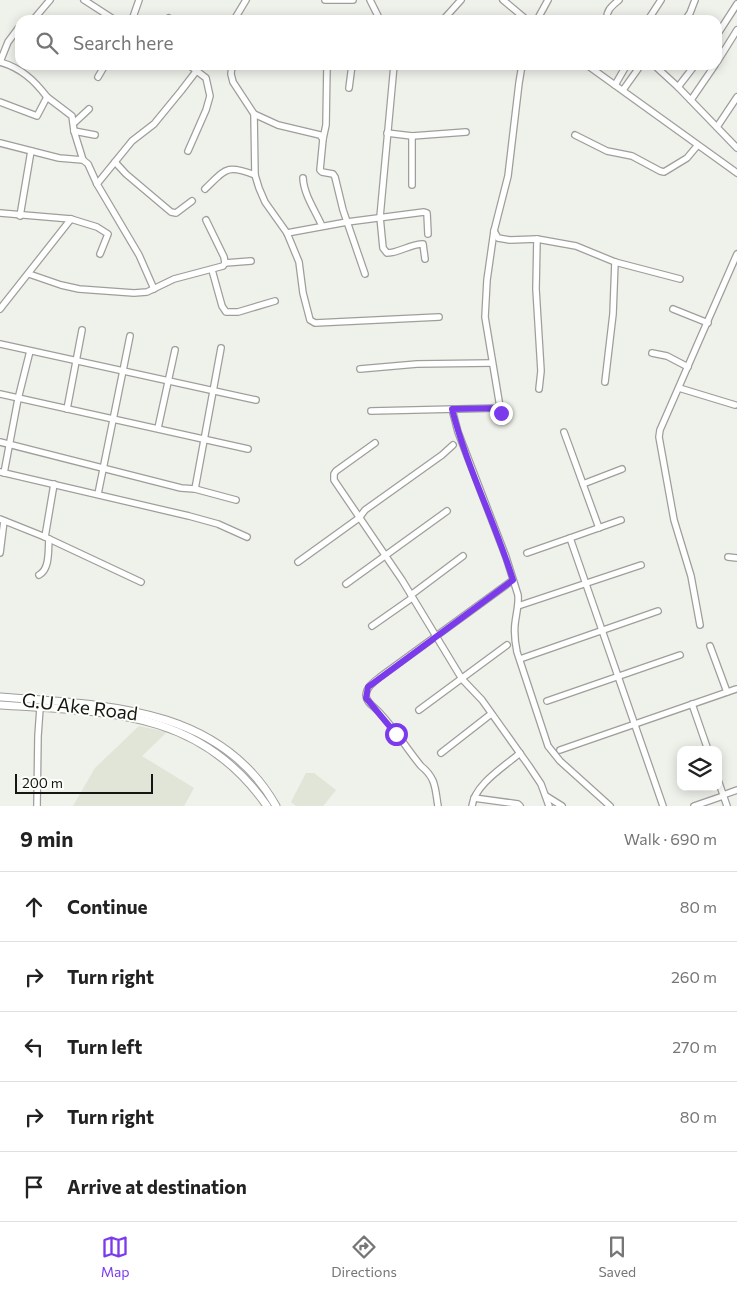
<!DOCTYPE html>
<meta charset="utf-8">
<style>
body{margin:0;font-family:Commissioner,sans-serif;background:#f6f6f6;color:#222}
.controls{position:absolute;right:15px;bottom:15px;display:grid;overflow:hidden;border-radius:10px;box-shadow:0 2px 12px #0003}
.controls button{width:45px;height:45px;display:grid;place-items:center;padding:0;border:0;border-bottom:1px solid #e0e0e0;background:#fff;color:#222;font:25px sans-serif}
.scale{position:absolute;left:15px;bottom:12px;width:138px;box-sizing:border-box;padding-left:5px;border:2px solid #151614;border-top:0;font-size:14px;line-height:18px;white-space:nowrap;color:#151614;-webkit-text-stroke:4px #fcfff9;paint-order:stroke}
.stop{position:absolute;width:15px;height:15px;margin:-11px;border:4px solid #7c3aed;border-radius:50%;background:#fff}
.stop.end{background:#7c3aed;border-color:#fff;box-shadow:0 1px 5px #0008}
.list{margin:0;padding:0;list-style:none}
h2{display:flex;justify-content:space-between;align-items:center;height:65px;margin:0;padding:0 20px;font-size:21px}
h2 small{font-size:16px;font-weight:400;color:#767676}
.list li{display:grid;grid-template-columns:32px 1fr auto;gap:15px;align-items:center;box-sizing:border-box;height:70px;padding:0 20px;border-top:1px solid #e0e0e0}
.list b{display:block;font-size:19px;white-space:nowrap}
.list em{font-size:16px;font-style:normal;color:#767676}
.icon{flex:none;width:28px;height:28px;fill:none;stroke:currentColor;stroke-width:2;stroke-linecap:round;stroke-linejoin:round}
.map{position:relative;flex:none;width:737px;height:806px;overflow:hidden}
.search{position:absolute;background:#fff;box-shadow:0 2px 12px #0003;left:15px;right:15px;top:15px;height:55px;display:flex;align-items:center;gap:12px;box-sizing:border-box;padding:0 18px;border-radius:15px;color:#767676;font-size:19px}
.sheet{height:415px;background:#fff}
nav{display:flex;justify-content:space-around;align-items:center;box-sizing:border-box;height:70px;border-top:1px solid #e0e0e0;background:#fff;font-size:14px;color:#767676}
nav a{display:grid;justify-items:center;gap:2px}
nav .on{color:#7c3aed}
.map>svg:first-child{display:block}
.built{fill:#e0e5d8}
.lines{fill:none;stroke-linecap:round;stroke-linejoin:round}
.minor-casing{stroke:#9d9f9a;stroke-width:8}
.major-casing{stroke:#9d9f9a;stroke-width:9}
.minor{stroke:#fff;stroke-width:5.5}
.major{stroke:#fff;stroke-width:7}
.route{stroke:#7c3aed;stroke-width:6}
.labels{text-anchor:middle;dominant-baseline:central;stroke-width:4;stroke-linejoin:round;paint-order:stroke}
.street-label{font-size:19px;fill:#151614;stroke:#fcfff9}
</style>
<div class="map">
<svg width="737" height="806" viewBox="0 0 737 806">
<rect width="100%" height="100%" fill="#eff1eb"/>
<g class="built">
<path d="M139,726L167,732L142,756L194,788L184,806H73L95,768Z"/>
<path d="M306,773H314L336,790L323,806H296L291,802Z"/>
</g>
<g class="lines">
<defs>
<g id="minor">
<path d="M84,0L115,20"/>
<path d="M325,0H353"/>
<path d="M370,0L380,20"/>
<path d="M503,0L527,20"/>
<path d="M33,20L50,0"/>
<path d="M132,20L139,0"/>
<path d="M168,20L169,18"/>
<path d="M234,20L246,0"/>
<path d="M443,20L461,0"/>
<path d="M537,20L548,0"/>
<path d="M607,20C606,10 612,6 619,0"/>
<path d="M648,20L661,0"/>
<path d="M685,20L690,13L695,0"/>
<path d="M717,35L737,4"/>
<path d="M0,62C21,68 34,80 47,97"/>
<path d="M0,62L8,42L20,26"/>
<path d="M717,62L737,30"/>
<path d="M232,65L231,74L233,82L254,114L255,175L259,188L265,202L287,233L299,262L303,293L310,320L315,323L439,317"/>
<path d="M394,65L380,217L383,248L387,253C399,253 410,244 423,244L425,259"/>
<path d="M587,65L737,173"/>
<path d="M654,65L678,87L737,148"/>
<path d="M98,77L105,65"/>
<path d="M615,85L626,66"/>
<path d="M678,87L695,65"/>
<path d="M349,88L352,65"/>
<path d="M623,90L638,69"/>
<path d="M691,100L715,65"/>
<path d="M0,102L37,116L47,97L72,116L74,131L83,160"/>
<path d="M254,114L278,125L320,135L323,139L320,170L322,172L333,174L335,177L343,210L365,274"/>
<path d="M74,123L89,109"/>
<path d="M717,127L737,97"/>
<path d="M74,131L95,135"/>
<path d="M387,133L412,136L466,132"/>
<path d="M575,135L607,151L632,156L660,171L664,172L687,158L697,146"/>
<path d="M412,136V185"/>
<path d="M323,139L326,125L327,65"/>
<path d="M0,143L59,158L83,160L88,164L97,184L139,255L154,289"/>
<path d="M188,151L206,110L210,96L206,78L189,65"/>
<path d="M115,162L126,174L171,212L176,213L192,201"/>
<path d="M303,178C304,195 315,210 322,226"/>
<path d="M97,184L132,141L154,124L181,91L201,65"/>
<path d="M205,189C226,169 226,164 255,175"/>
<path d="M0,213L71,219L97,227L108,234L100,254"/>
<path d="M20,216L31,151"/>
<path d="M494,231L498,238L510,240L537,239L576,246L615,262L680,279"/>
<path d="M287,233L347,222L424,212L427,213L428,234"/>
<path d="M537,239L536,289L541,371L539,389"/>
<path d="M225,263L251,261"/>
<path d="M212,270L222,306L226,312H238L275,301"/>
<path d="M29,274L61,285L79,289L134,293L147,292L174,279L223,266L225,263L224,257L206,220"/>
<path d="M0,309L71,219"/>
<path d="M673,309L708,323"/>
<path d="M0,344L256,400"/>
<path d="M652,353L667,356L688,367"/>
<path d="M360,369L417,364L492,363"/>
<path d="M605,382L613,314L615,262"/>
<path d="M679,388L735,405"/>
<path d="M0,394L248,449"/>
<path d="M67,409L82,330"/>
<path d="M452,409L458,432L506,557L518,595C519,605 516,614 515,624C514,633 515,642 517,652L548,746L560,761L610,806"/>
<path d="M371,411L500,408"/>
<path d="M506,420L501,413L485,317L487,280L494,231L508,176L519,83L522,65"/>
<path d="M158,428L175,350"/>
<path d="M564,432L599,528"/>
<path d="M0,442L181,488L195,489L236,500"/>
<path d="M375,443L336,471L334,474V480L402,580L462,679L482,700L529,766L541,784L549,806"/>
<path d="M0,472L189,516L218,524L247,537"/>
<path d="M4,473L18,399L30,351"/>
<path d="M583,484L622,469"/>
<path d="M195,489L221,348"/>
<path d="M98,494L130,336"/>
<path d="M0,519L45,537L141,582"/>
<path d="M45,537L54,484"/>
<path d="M570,538L621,520"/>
<path d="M0,553L4,521"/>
<path d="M527,553L570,538L663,806"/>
<path d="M728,557L737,558"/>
<path d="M298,562L359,518L365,510L442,455L453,445"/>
<path d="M39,575C50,569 48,551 49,539"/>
<path d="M346,584L447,511"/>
<path d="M411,595L463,556"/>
<path d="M518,606L641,565"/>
<path d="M700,625L691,576L674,520L659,437L660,430L737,254"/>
<path d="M372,626L412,598"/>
<path d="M710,646L727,692"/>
<path d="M520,659L658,611"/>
<path d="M547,701L680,655"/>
<path d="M692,704L708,750"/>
<path d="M419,710L507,645"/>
<path d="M560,750L736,689"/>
<path d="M441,753L491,714"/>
<path d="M718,780L727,806"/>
<path d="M723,795L737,790"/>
<path d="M546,796L562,806"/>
<path d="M474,798L518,804L520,806"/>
<path d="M37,806L38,736L40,708"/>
<path d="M438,806C435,788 436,778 421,766C406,748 394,727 377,710C373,706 366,702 366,695C367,686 374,682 380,677L513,580"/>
<path d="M472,806C475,784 504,767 520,753"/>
<path d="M694,806L723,796"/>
</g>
<g id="major">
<path d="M0,697C102,705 219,705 276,806"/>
<path d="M0,705C106,712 200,709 267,806"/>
</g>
</defs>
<use href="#minor" class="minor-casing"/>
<use href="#major" class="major-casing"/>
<use href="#minor" class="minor"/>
<use href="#major" class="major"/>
</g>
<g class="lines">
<path class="route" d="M396,734L366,698L368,687L513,580C495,522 467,468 452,409L500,408L501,413"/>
</g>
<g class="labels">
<g class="street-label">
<text transform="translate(80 706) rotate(7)">G.U Ake Road</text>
</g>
</g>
</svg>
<div class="controls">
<button><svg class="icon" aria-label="layers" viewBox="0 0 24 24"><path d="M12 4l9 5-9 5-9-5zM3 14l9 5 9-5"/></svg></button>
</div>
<div class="scale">200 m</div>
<div class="stop" style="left:396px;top:734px"></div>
<div class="stop end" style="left:501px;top:413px"></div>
<div class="search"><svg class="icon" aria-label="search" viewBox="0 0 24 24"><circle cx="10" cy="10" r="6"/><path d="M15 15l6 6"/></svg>Search here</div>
</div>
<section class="sheet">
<h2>9 min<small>Walk · 690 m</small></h2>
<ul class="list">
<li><svg class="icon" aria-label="ahead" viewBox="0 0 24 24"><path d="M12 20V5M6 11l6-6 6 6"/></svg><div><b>Continue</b></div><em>80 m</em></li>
<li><svg class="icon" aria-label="right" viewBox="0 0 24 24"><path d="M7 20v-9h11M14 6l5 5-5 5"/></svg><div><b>Turn right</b></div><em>260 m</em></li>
<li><svg class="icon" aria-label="left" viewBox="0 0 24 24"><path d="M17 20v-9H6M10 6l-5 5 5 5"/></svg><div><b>Turn left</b></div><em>270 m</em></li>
<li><svg class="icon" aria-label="right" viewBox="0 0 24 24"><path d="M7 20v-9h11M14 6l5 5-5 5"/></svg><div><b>Turn right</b></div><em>80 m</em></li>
<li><svg class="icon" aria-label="arrive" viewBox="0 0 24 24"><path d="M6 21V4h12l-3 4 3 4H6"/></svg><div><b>Arrive at destination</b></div></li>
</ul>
</section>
<nav>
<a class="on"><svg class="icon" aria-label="map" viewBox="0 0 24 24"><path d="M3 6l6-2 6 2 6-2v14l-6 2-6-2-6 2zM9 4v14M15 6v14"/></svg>Map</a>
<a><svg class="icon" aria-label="directions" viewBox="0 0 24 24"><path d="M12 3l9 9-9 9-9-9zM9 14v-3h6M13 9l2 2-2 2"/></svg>Directions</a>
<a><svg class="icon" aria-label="saved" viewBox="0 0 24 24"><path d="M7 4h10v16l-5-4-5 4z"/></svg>Saved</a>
</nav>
